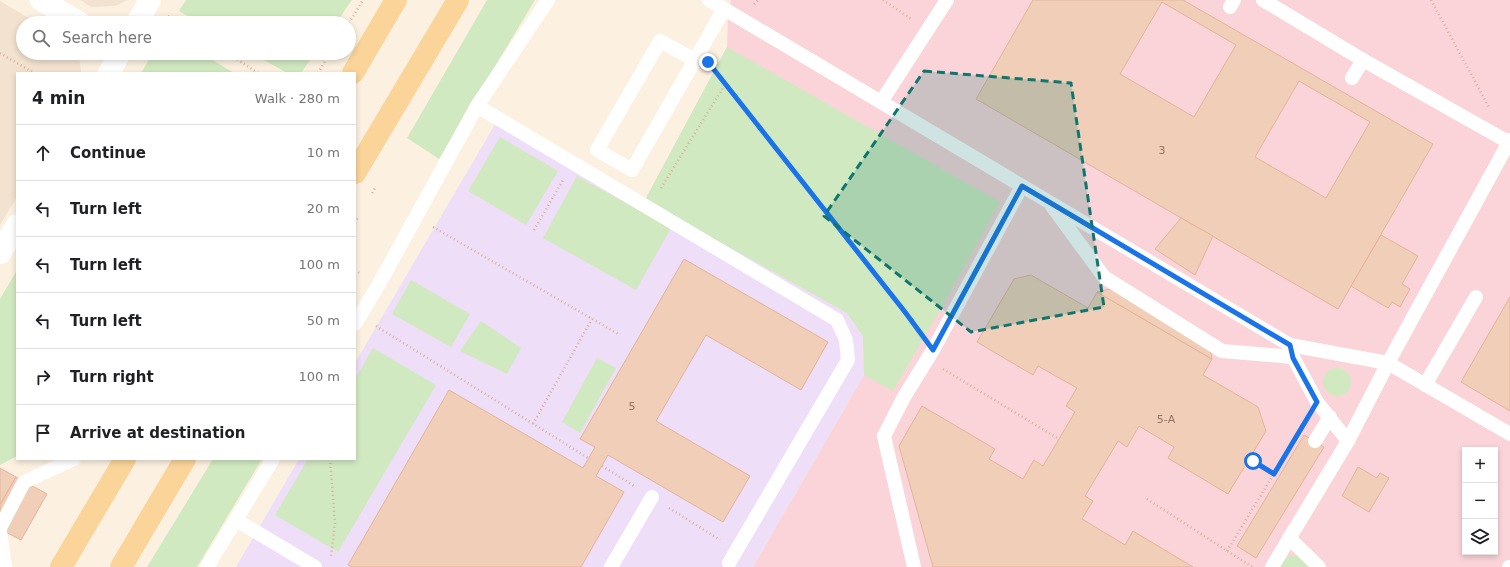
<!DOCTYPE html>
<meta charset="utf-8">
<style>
body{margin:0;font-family:"DejaVu Sans",sans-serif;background:#f6f6f6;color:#202124}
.controls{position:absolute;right:12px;bottom:12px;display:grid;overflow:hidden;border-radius:0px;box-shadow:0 2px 6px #0003}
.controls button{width:36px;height:36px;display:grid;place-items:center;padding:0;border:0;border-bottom:1px solid #e0e0e0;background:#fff;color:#202124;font:20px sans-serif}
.stop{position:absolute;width:12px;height:12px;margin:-9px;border:3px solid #1a73e8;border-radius:50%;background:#fff}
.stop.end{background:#1a73e8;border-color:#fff;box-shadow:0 1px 4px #0008}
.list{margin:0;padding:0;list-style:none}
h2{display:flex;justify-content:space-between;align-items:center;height:52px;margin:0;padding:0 16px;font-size:17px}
h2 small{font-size:13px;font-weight:400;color:#757577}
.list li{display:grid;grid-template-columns:26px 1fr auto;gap:12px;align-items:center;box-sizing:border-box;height:56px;padding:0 16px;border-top:1px solid #e0e0e0}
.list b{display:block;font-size:15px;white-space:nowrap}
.list em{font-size:13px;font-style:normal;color:#757577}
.icon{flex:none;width:22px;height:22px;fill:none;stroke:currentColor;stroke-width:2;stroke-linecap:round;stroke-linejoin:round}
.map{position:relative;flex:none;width:1510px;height:567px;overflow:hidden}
.search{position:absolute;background:#fff;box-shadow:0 2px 6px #0003;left:16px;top:16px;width:340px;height:44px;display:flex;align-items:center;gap:10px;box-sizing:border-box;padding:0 14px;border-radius:22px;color:#757577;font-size:15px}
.panel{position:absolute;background:#fff;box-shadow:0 2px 6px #0003;left:16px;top:72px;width:340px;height:388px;border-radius:0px}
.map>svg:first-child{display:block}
.residential{fill:#f3e2cf}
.education{fill:#eedef8}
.medical{fill:#fad4d9;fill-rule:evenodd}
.green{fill:#d1e9c0}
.building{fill:#f1ceb8;stroke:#e3b499;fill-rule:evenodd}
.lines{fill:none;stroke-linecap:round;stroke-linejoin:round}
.path{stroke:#d5b19c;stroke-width:2.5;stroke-dasharray:1 3;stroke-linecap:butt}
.service{stroke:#fff;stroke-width:14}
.minor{stroke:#fff;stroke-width:22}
.primary{stroke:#fad499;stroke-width:22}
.route{stroke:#1a73e8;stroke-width:5}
.marked{fill:#0f766e;fill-opacity:0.2;stroke:#0f766e;stroke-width:3;stroke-dasharray:8 5;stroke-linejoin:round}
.labels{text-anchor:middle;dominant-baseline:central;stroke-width:4;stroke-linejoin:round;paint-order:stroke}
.number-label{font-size:11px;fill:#927464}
</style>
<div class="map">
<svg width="1510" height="567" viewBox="0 0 1510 567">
<rect width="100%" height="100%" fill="#fcf1e0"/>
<g class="residential">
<path d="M80,0H128L115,6L91,7Z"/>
<path d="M0,1L37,23H23V53H73L80,62L81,73H17V197L0,225Z"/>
</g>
<path class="education" d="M501,114L521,127L847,313L863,336L864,375L753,567H236L299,459H355V363Z"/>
<path class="medical" d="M731,0H1510V567H753L864,375L863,336L847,313L645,200L727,47L728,17ZM1465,450H1495V552H1465Z"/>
<g class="green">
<path d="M186,0H352L336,23H200L179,11Z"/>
<path d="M487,0H535L439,159L407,138Z"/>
<path d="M727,47L1000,202L944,303L893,391L864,375L863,336L847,313L645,200Z"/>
<path d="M153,53H201L234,73H141Z"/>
<path d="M252,53H315L301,73H287Z"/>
<path d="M500,137L558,171L526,225L468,191Z"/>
<path d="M577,176L671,228L636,290L543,238Z"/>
<path d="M17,270V456L0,465V299Z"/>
<path d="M411,280L470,314L451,347L392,314Z"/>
<path d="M481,321L521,348L507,374L460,351Z"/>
<path d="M373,348L436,385L338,552L275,515L308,459H355V379Z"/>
<path d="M597,358L616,368L580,433L562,422Z"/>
<circle cx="1337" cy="382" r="14"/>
<path d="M213,459H262L197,567H147Z"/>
<path d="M1298,555L1310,567H1277L1285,557Z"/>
</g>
<g class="building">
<path d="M1033,0H1183L1433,144L1338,309L976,99ZM1162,2L1236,45L1194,117L1120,74ZM1299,81L1370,122L1326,198L1255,157Z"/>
<path d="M1181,218L1213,236L1195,275L1155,249Z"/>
<path d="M1381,235L1418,256L1402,284L1410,289L1400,307L1392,302L1388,308L1351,286Z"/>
<path d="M684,259L828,342L801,390L706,335L656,421L750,476L723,522L608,455L596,476L624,492L581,567H352L348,565L449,390L583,468L595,447L580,439Z"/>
<path d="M1031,275L1088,308L1097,292L1212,359L1203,375L1258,407L1266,431L1228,494L1168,458L1174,447L1139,426L1127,447L1118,441L1085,496L1093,501L1082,519L1125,545L1133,531L1193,567H933L899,446L922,406L995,449L989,459L1023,479L1034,460L1043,466L1075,412L1066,406L1077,388L1038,366L1033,375L977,342L1014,279Z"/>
<path d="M1123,286L1207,335L1212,359L1097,292Z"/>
<path d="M1510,297V411L1461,382Z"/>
<path d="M1304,435L1324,447L1256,558L1237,546Z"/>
<path d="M1358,467L1377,478L1380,473L1389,478L1369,512L1342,496Z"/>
<path d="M0,468L16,477L0,505Z"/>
<path d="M16,477L47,494L21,540L0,529V505Z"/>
</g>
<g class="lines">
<g class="path">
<path d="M883,0L911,19"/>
<path d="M1431,0L1490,109"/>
<path d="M754,4L758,0"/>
<path d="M168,16L179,23"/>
<path d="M349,23L363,0"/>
<path d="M0,53L34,73"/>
<path d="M227,53L258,73"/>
<path d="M713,68L921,333"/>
<path d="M318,73L330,53"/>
<path d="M661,188L726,83"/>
<path d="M372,193L375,188"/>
<path d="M355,223L358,217"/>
<path d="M433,227L620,335"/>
<path d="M534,230L563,180"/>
<path d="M355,270L361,274"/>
<path d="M376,326L588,458"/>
<path d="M943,369L1059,439"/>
<path d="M533,424L592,319"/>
<path d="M330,459L335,523L331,556"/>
<path d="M1253,461L1274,474"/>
<path d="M602,466L636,487"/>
<path d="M1147,499L1252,567"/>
<path d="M669,508L720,540"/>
<path d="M1227,551L1295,439"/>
</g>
<g class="service">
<path d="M709,0L1290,345L1388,363L1510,434"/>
<path d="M1263,0L1363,60L1510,143"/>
<path d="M1230,7L1234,0"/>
<path d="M695,60L660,41L597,150L632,170L724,9"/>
<path d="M1352,78L1363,60"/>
<path d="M881,102L947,0"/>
<path d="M477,106L837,320L846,340L848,360L729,563"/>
<path d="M1052,206L1104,277L1222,351L1293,357"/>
<path d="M355,324L379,284L477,106L548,0"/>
<path d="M1291,349L1293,357L1317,402L1348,441"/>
<path d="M1425,385L1476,297"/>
<path d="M1315,441L1330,417"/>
<path d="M236,520L315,567"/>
<path d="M0,528L24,482L74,459"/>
<path d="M0,531L5,567"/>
<path d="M1289,538L1319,567"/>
<path d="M207,567L273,459"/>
<path d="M611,567L652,497"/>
<path d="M914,567L884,436L904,397L933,350L1022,186"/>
<path d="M1272,567L1348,441L1388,363L1510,140"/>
<path d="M1509,567H1510"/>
</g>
<g class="minor">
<path d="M41,0L80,23"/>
<path d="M137,23L150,0"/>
<path d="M109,73L120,53"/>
<path d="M0,253L17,225"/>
</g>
<g class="primary">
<path d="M353,73L396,0"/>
<path d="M355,173L458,0"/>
<path d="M61,567L125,459"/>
<path d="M121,567L185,459"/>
</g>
</g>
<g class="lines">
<path class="route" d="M708,62L905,312L933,350L1022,186L1290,345L1293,358L1317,402L1274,474L1253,461"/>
</g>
<path class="marked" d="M924,71L1071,83L1104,307L971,332L824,216Z"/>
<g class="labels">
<g class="number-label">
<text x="1162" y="150">3</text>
<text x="632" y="406">5</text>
<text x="1166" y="419">5-А</text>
</g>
</g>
</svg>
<div class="controls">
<button>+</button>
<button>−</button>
<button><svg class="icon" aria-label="layers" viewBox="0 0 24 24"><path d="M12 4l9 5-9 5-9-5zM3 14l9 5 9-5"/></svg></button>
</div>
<div class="stop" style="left:1253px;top:461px"></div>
<div class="stop end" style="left:708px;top:62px"></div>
<div class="search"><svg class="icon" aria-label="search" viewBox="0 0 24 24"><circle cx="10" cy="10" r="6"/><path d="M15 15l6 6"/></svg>Search here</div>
<section class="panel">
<h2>4 min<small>Walk · 280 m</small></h2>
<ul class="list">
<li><svg class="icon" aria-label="ahead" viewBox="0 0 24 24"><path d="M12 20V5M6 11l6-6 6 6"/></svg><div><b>Continue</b></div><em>10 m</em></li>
<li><svg class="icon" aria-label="left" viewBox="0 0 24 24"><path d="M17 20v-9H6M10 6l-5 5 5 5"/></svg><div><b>Turn left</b></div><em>20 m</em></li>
<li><svg class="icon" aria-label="left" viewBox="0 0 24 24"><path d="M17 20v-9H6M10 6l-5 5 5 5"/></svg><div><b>Turn left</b></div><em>100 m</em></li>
<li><svg class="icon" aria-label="left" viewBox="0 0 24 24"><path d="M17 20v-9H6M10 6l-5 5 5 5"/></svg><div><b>Turn left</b></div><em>50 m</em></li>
<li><svg class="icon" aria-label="right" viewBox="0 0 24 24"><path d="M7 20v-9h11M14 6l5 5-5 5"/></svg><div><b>Turn right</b></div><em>100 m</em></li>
<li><svg class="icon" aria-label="arrive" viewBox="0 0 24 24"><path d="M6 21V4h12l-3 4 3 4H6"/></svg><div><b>Arrive at destination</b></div></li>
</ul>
</section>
</div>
